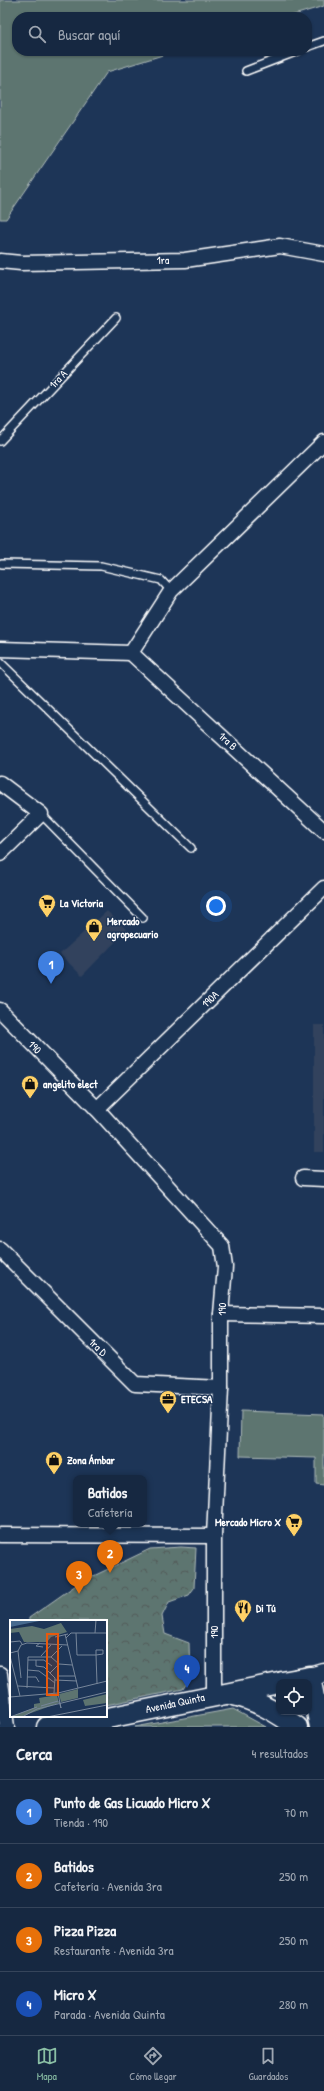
<!DOCTYPE html>
<html lang="es">
<meta charset="utf-8">
<style>
body{margin:0;font-family:"Patrick Hand",sans-serif;background:#23344c;color:#f1f3f6}
.controls{position:absolute;right:12px;bottom:12px;display:grid;overflow:hidden;border-radius:8px;box-shadow:0 1px 3px #0004}
.controls button{width:36px;height:36px;display:grid;place-items:center;padding:0;border:0;border-bottom:1px solid #35445a;background:#162841;color:#f1f3f6;font:20px sans-serif}
.you{position:absolute;left:216px;top:906px;width:14px;height:14px;margin:-10px;border:3px solid #fff;border-radius:50%;background:#1a73e8;box-shadow:0 0 0 6px #1a73e833}
.badge{display:grid;place-items:center;width:26px;height:26px;border-radius:50%;background:#8abfa5;color:#fff;font-size:13px;font-weight:700}
.pin{position:absolute;translate:-50% -33px;filter:drop-shadow(0 1px 2px #0008)}
.pin::after{content:'';position:absolute;top:21px;width:14px;height:12px;background:inherit;clip-path:polygon(0 0,100% 0,50% 100%)}
.popup{position:absolute;left:73px;top:1475px;width:74px;height:52px;box-sizing:border-box;display:grid;place-content:center;border-radius:8px;background:#162841;filter:drop-shadow(0 1px 3px #0005);font-size:13px;white-space:nowrap;color:#9ea6b1}
.popup b{font-size:15px;color:#f1f3f6}
.popup::after{content:'';position:absolute;left:50%;top:100%;margin-left:-8px;border:8px solid transparent;border-top-color:#162841}
.list{margin:0;padding:0;list-style:none}
h2{display:flex;justify-content:space-between;align-items:center;height:52px;margin:0;padding:0 16px;font-size:17px}
h2 small{font-size:13px;font-weight:400;color:#9ea6b1}
.list li{display:grid;grid-template-columns:26px 1fr auto;gap:12px;align-items:center;box-sizing:border-box;height:64px;padding:0 16px;border-top:1px solid #35445a}
.list b{display:block;font-size:15px;white-space:nowrap}
.list p{margin:0;font-size:13px;white-space:nowrap;color:#9ea6b1}
.list em{font-size:13px;font-style:normal;color:#9ea6b1}
.icon{flex:none;width:22px;height:22px;fill:none;stroke:currentColor;stroke-width:2;stroke-linecap:round;stroke-linejoin:round}
.map{position:relative;flex:none;width:324px;height:1727px;overflow:hidden}
.search{position:absolute;background:#162841;box-shadow:0 1px 3px #0004;left:12px;right:12px;top:12px;height:44px;display:flex;align-items:center;gap:10px;box-sizing:border-box;padding:0 14px;border-radius:16px;color:#9ea6b1;font-size:15px}
.sheet{height:308px;background:#162841}
nav{display:flex;justify-content:space-around;align-items:center;box-sizing:border-box;height:56px;border-top:1px solid #35445a;background:#162841;font-size:11px;color:#9ea6b1}
nav a{display:grid;justify-items:center;gap:2px}
nav .on{color:#8abfa5}
.map>svg:first-child{display:block}
.built{fill:#31425d}
.grass{fill:#5d7470;stroke:#aebab8}
.forest{fill:url(#forest-crowns);stroke:#aebab8}
.lines{fill:none;stroke-linecap:round;stroke-linejoin:round}
.service-casing{stroke:#fff;stroke-width:10}
.minor-casing{stroke:#fff;stroke-width:17}
.tertiary-casing{stroke:#fff;stroke-width:21}
.secondary-casing{stroke:#fff;stroke-width:23}
.service{stroke:#1d3557;stroke-width:7}
.minor{stroke:#1d3557;stroke-width:14}
.tertiary{stroke:#1d3557;stroke-width:18}
.secondary{stroke:#1d3557;stroke-width:20}
.labels{text-anchor:middle;dominant-baseline:central;stroke-width:3;stroke-linejoin:round;paint-order:stroke}
.street-label{font-size:11px;fill:#fff;stroke:#1d3557}
.poi-label{font-size:11px;font-weight:bold;fill:#fff;stroke:#1d3557;text-anchor:start}
.inset-road{fill:none;stroke:#77869a;stroke-width:1}
.view{fill:#e8590c;fill-opacity:0.15;stroke:#e8590c;stroke-width:2}
.inset-edge{fill:none;stroke:#fff;stroke-width:2}
</style>
<div class="map">
<svg width="324" height="1727" viewBox="0 0 324 1727">
<defs>
<pattern id="forest-crowns" width="20" height="18" patternUnits="userSpaceOnUse"><rect width="20" height="18" fill="#5d7470"/><path d="M2 6a3 3 0 1 1 6 0M12 15a3 3 0 1 1 6 0" fill="none" stroke="#535c5a"/></pattern>
</defs>
<rect width="100%" height="100%" fill="#1d3557"/>
<filter id="ink" filterUnits="userSpaceOnUse"><feTurbulence type="fractalNoise" baseFrequency=".025" numOctaves="2"/><feDisplacementMap in="SourceGraphic" scale="8" xChannelSelector="R" yChannelSelector="G"/><feConvolveMatrix kernelMatrix="1 2 1 2 8 2 1 2 1" color-interpolation-filters="sRGB"/></filter>
<g filter="url(#ink)">
<g class="built">
<path d="M107,911L127,930L82,976L60,954Z"/>
<rect x="314" y="1025" width="10" height="127"/>
</g>
<g class="grass">
<path d="M0,0H324V6L287,17H17V51H176L107,72L6,219H0Z"/>
<path d="M241,1411L324,1414V1485L316,1484V1458L240,1456Z"/>
<path d="M233,1709L266,1727H135Z"/>
</g>
<path class="forest" d="M181,1547L196,1548L194,1588L189,1595L169,1602L162,1616L165,1634L189,1643L190,1678L183,1689L106,1705V1621H29V1618L79,1583L150,1549Z"/>
<g class="lines">
<defs>
<g id="service">
<path d="M307,47L324,41"/>
<path d="M246,71L298,51"/>
<path d="M0,441L116,318"/>
<path d="M2,564L101,566L161,580L171,591"/>
<path d="M0,662L191,848"/>
<path d="M41,814L143,918"/>
</g>
<g id="minor">
<path d="M0,261L21,263L185,260L280,246L324,254"/>
<path d="M0,649L131,653"/>
<path d="M131,653L171,591L324,442"/>
<path d="M131,653L324,831"/>
<path d="M0,783L41,814L0,854"/>
<path d="M0,1010L97,1109L222,1246L225,1267L221,1314V1388L214,1536V1695"/>
<path d="M97,1109L324,888"/>
<path d="M303,1178L324,1179"/>
<path d="M0,1249L135,1384L221,1388"/>
<path d="M221,1314L324,1316"/>
<path d="M0,1535L214,1536"/>
<path d="M0,1674L7,1727"/>
</g>
<path id="tertiary" d="M310,1677L324,1673"/>
<g id="secondary">
<path d="M282,1682L310,1677L320,1727"/>
<path d="M229,1694C254,1699 277,1712 297,1727"/>
<path d="M47,1727L93,1721L279,1683"/>
</g>
</defs>
<use href="#service" class="service-casing"/>
<use href="#minor" class="minor-casing"/>
<use href="#tertiary" class="tertiary-casing"/>
<use href="#secondary" class="secondary-casing"/>
<use href="#service" class="service"/>
<use href="#minor" class="minor"/>
<use href="#tertiary" class="tertiary"/>
<use href="#secondary" class="secondary"/>
</g>
</g>
<defs>
<symbol id="supermarket-pin" viewBox="-11 -11 22 30"><path d="M0 17L-7.5 6A9.5 9.5 0 1 1 7.5 6Z" fill="#ffd166" stroke="#1d3557"/><path d="M-6-5.5h2.5l.6 2H6L4.5 2H-2.5L-4.4-4H-6ZM-1.5 3.2a1.3 1.3 0 1 0 .1 0ZM3 3.2a1.3 1.3 0 1 0 .1 0Z" fill="#111"/></symbol>
<symbol id="shop-pin" viewBox="-11 -11 22 30"><path d="M0 17L-7.5 6A9.5 9.5 0 1 1 7.5 6Z" fill="#ffd166" stroke="#1d3557"/><path d="M-5-2.5h2.3a2.7 3.5 0 0 1 5.4 0H5L5.5 6h-11ZM-1.5-2.5h3a1.5 2.3 0 0 0-3 0Z" fill="#111"/></symbol>
<symbol id="office-pin" viewBox="-11 -11 22 30"><path d="M0 17L-7.5 6A9.5 9.5 0 1 1 7.5 6Z" fill="#ffd166" stroke="#1d3557"/><path d="M-6-3h4V-5.5h4V-3h4V5H-6ZM-1-4.5V-3h2v-1.5ZM-6 0V1H6V0Z" fill="#111"/></symbol>
<symbol id="restaurant-pin" viewBox="-11 -11 22 30"><path d="M0 17L-7.5 6A9.5 9.5 0 1 1 7.5 6Z" fill="#ffd166" stroke="#1d3557"/><path d="M-5-6h1v4h1v-4h1v4h1v-4h1v5L-1.5 .5V6h-2V.5L-5-1ZM5-6V6H3V1.5H1.5Q1.5-4 5-6Z" fill="#111"/></symbol>
</defs>
<g fill-rule="evenodd">
<use href="#supermarket-pin" x="37" y="893" width="20" height="27"/>
<use href="#shop-pin" x="84" y="917" width="20" height="27"/>
<use href="#shop-pin" x="20" y="1074" width="20" height="27"/>
<use href="#office-pin" x="158" y="1389" width="20" height="27"/>
<use href="#shop-pin" x="44" y="1450" width="20" height="27"/>
<use href="#supermarket-pin" x="284" y="1512" width="20" height="27"/>
<use href="#restaurant-pin" x="233" y="1598" width="20" height="27"/>
</g>
<g class="labels">
<g class="street-label">
<text transform="translate(163 260) rotate(-1)">1ra</text>
<text transform="translate(58 379) rotate(-47)">1ra A</text>
<text transform="translate(228 741) rotate(42)">1ra B</text>
<text transform="translate(210 999) rotate(-44)">190A</text>
<text transform="translate(35 1047) rotate(46)">190</text>
<text transform="translate(222 1309) rotate(-87)">190</text>
<text transform="translate(98 1347) rotate(45)">1ra D</text>
<text transform="translate(214 1632) rotate(-90)">190</text>
<text transform="translate(175 1703) rotate(-12)">Avenida Quinta</text>
</g>
<g class="poi-label">
<text x="60" y="903">La Victoria</text>
<text x="107" y="921">Mercado<tspan x="107" dy="13">agropecuario</tspan></text>
<text x="43" y="1084">angelito elect</text>
<text x="181" y="1399">ETECSA</text>
<text x="67" y="1460">Zona Ámbar</text>
<text x="281" y="1522" text-anchor="end">Mercado Micro X</text>
<text x="256" y="1608">Di Tú</text>
</g>
</g>
<g transform="translate(10 1620)">
<rect width="97" height="97" fill="#1d3557"/>
<path d="M51,3L57,12L41,17L37,22H14L9,12L0,13V9L22,6L34,9Z" fill="#5d7470"/>
<path d="M68,69V78L51,82L49,74ZM97,74V83L75,86L73,80ZM47,75L49,83L10,97H0L24,88V84L30,83L29,78Z" fill="#5d7470"/>
<path d="M0,0H34L0,7Z" fill="#486b8f"/>
<path class="inset-road" d="M66,13L67,35H86L93,34V30H86V35L87,63V64M85,13L86,0M55,14L68,68M45,17L58,14M56,18L61,13H97M0,22L10,21L12,24M30,23L26,26L33,27M8,31L11,58M0,33L8,31L11,25L17,23L58,25M0,36L10,76M31,36L41,25M41,37L49,44L62,45M41,37L52,26M18,40H34L42,46M26,40V46L34,47L45,58L44,73M18,50L29,51L45,63M40,53L49,44M47,56H65M17,57H26L29,62M45,60L67,61M8,66L44,68M17,68L18,37H41M48,73L97,61M0,77L48,73L51,88L49,81M31,86L48,81M0,97L27,87M12,97L27,89L97,72M37,97L97,85"/>
<path class="view" d="M37,14H48V75H37Z"/>
<rect width="97" height="97" class="inset-edge"/>
</g>
</svg>
<div class="controls">
<button><svg class="icon" aria-label="locate" viewBox="0 0 24 24"><circle cx="12" cy="12" r="6"/><path d="M12 2v4M12 18v4M2 12h4M18 12h4"/></svg></button>
</div>
<div class="you"></div>
<div class="pin badge" style="left:51px;top:984px;background:#3f7fe0">1</div>
<div class="pin badge" style="left:110px;top:1573px;background:#e8710a">2</div>
<div class="popup"><b>Batidos</b>Cafetería</div>
<div class="pin badge" style="left:79px;top:1594px;background:#e8710a">3</div>
<div class="pin badge" style="left:187px;top:1688px;background:#1a4fb4">4</div>
<div class="search"><svg class="icon" aria-label="search" viewBox="0 0 24 24"><circle cx="10" cy="10" r="6"/><path d="M15 15l6 6"/></svg>Buscar aquí</div>
</div>
<section class="sheet">
<h2>Cerca<small>4 resultados</small></h2>
<ul class="list">
<li><span class="badge" style="background:#3f7fe0">1</span><div><b>Punto de Gas Licuado Micro X</b><p>Tienda · 190</p></div><em>70 m</em></li>
<li><span class="badge" style="background:#e8710a">2</span><div><b>Batidos</b><p>Cafetería · Avenida 3ra</p></div><em>250 m</em></li>
<li><span class="badge" style="background:#e8710a">3</span><div><b>Pizza Pizza</b><p>Restaurante · Avenida 3ra</p></div><em>250 m</em></li>
<li><span class="badge" style="background:#1a4fb4">4</span><div><b>Micro X</b><p>Parada · Avenida Quinta</p></div><em>280 m</em></li>
</ul>
</section>
<nav>
<a class="on"><svg class="icon" aria-label="map" viewBox="0 0 24 24"><path d="M3 6l6-2 6 2 6-2v14l-6 2-6-2-6 2zM9 4v14M15 6v14"/></svg>Mapa</a>
<a><svg class="icon" aria-label="directions" viewBox="0 0 24 24"><path d="M12 3l9 9-9 9-9-9zM9 14v-3h6M13 9l2 2-2 2"/></svg>Cómo llegar</a>
<a><svg class="icon" aria-label="saved" viewBox="0 0 24 24"><path d="M7 4h10v16l-5-4-5 4z"/></svg>Guardados</a>
</nav>
